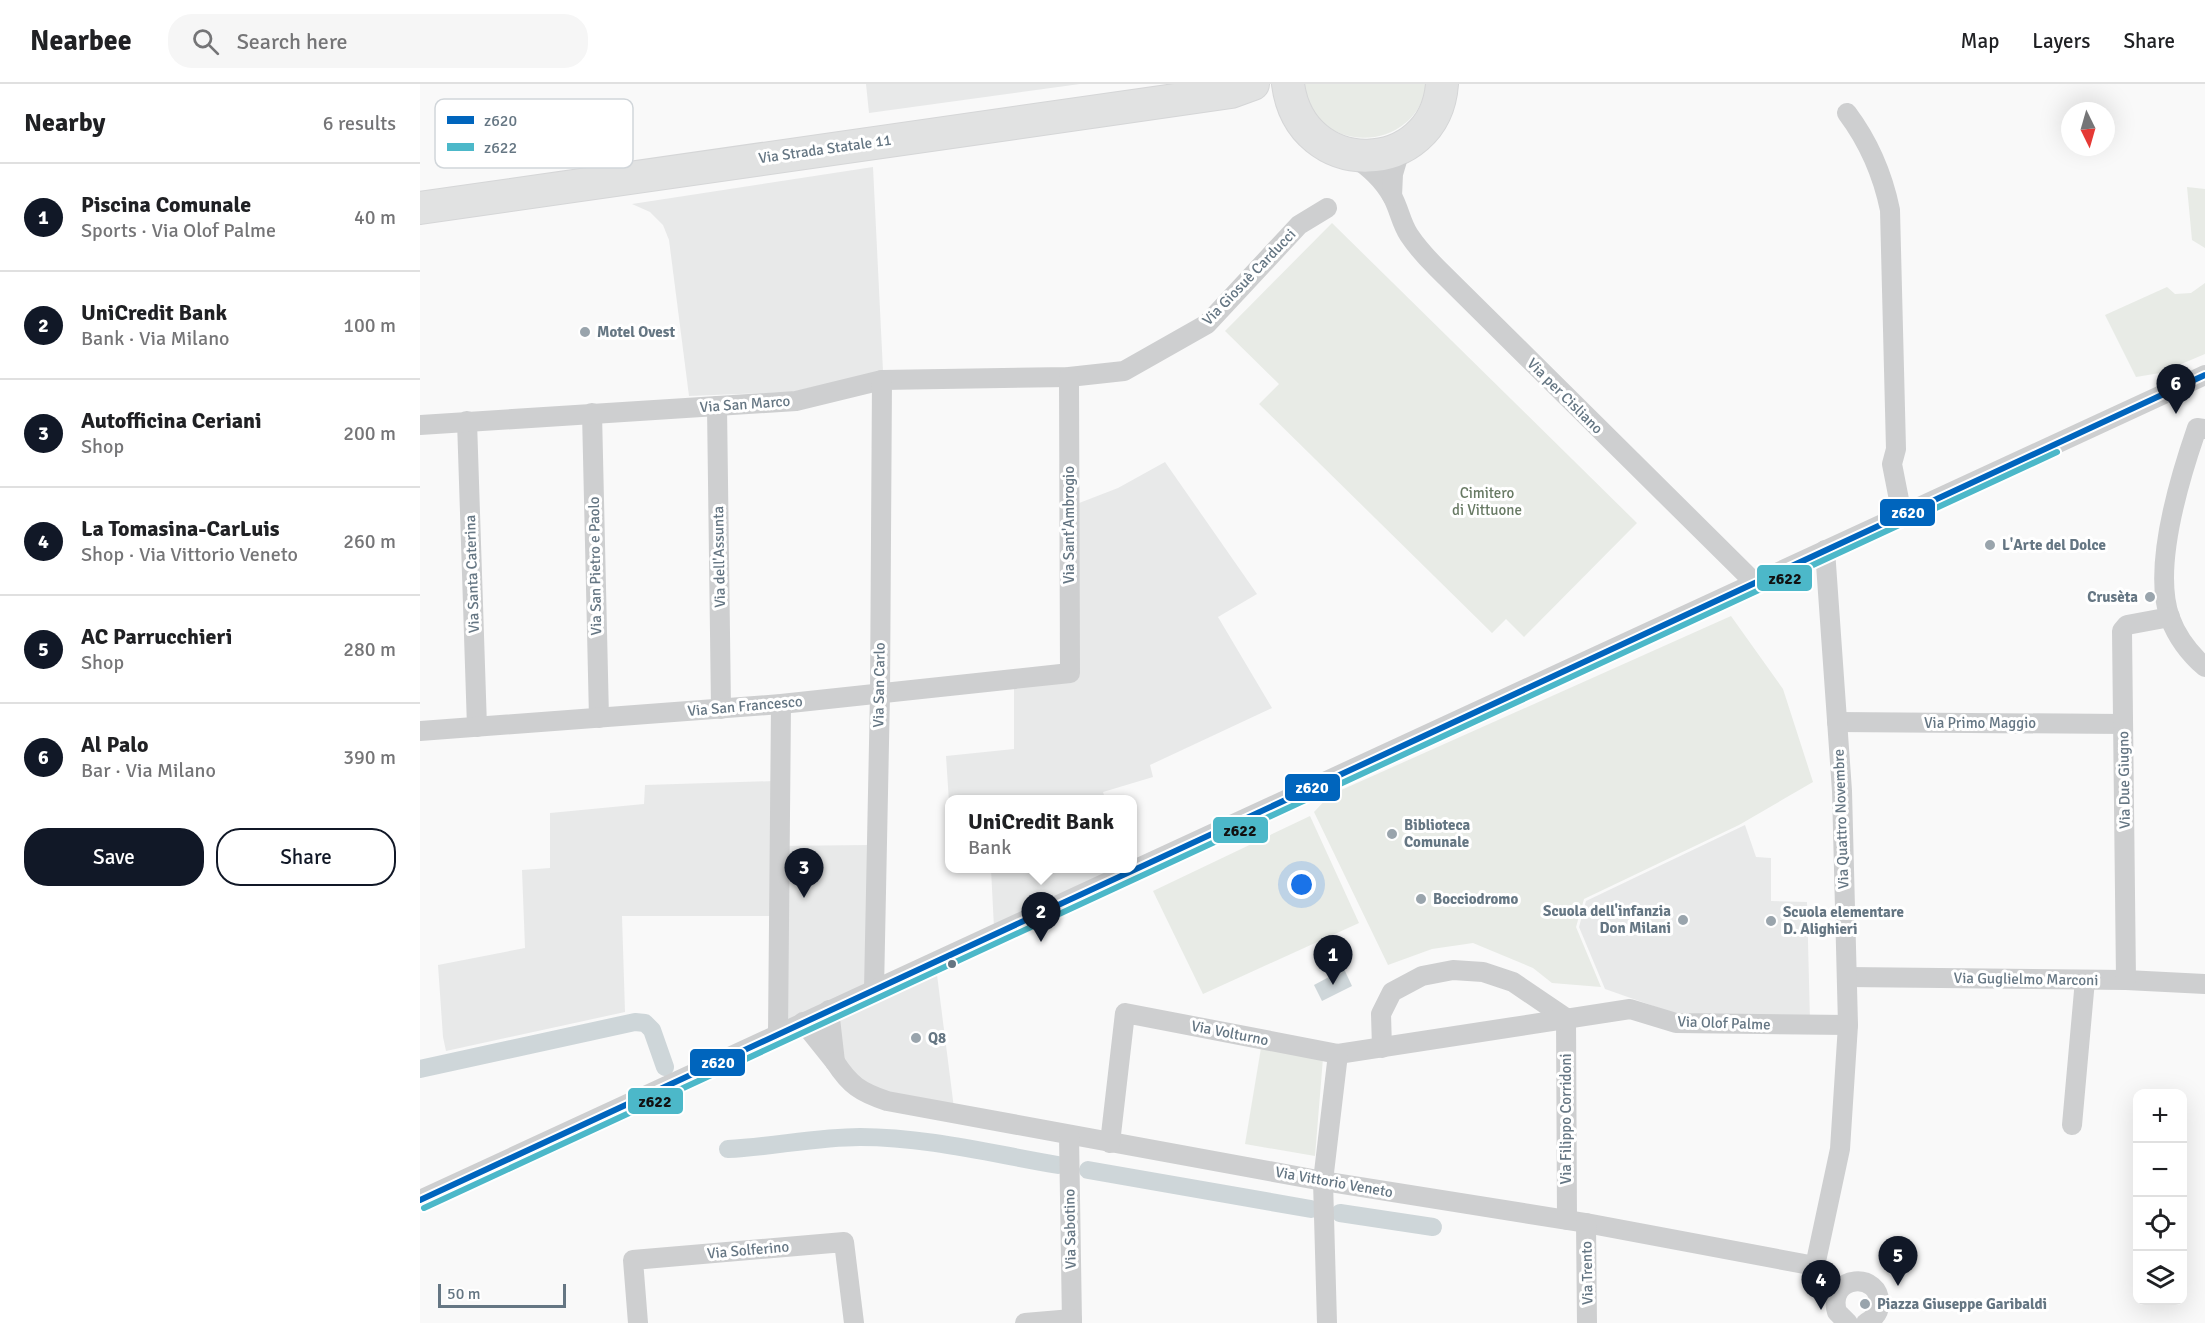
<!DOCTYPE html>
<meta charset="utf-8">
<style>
body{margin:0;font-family:Signika,sans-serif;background:#f6f6f6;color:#202124}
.controls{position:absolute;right:18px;bottom:18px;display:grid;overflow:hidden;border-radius:12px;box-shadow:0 6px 24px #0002}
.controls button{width:54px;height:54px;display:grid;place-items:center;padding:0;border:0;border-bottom:2px solid #e0e0e0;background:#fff;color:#202124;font:30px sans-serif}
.compass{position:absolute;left:1641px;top:18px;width:54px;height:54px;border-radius:50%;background:#fff;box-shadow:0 6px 24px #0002;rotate:175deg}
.scale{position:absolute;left:18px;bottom:15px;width:128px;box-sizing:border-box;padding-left:6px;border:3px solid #657683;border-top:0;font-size:16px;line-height:21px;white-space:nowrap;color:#657683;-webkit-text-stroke:4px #fff;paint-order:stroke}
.you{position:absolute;left:882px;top:801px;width:21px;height:21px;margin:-15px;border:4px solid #fff;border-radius:50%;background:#1a73e8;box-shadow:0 0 0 9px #1a73e833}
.badge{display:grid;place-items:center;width:39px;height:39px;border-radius:50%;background:#111827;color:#fff;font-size:20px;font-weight:700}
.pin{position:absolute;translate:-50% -50px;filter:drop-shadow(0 2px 3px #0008)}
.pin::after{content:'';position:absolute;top:32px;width:21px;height:18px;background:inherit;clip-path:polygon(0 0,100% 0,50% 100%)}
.popup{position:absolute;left:525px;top:711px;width:192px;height:78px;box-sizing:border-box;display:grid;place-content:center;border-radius:12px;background:#fff;filter:drop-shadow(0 2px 4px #0005);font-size:20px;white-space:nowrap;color:#757577}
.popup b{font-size:22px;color:#202124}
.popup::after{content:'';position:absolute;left:50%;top:100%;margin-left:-12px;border:12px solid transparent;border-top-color:#fff}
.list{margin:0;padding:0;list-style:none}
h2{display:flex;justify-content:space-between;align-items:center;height:78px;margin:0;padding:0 24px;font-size:26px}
h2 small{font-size:20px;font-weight:400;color:#757577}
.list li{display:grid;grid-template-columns:39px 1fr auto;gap:18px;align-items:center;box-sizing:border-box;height:108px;padding:0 24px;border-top:2px solid #e0e0e0}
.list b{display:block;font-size:22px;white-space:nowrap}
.list p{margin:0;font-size:20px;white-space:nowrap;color:#757577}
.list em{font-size:20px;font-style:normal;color:#757577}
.actions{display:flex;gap:12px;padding:18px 24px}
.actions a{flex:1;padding:14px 0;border:2px solid #111827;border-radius:24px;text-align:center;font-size:21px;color:#111827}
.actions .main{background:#111827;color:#fff}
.icon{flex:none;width:33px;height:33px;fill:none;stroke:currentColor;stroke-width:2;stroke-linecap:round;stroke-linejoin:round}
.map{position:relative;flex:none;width:1785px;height:1239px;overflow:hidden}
header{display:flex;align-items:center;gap:36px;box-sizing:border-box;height:84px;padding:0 30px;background:#fff;border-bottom:2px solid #e0e0e0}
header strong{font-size:28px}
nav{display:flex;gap:33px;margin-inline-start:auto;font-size:21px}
.search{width:420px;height:54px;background:#f6f6f6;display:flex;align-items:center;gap:15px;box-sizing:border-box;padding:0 21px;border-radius:24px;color:#757577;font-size:22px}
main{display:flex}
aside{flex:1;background:#fff}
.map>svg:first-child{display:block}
.built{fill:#e8e9e9}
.green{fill:#e8ebe6}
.water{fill:#ced6d9}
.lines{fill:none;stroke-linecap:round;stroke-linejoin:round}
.canal{stroke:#ced6d9;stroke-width:18}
.primary-casing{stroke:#d5d6d7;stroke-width:34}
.street{stroke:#cecfd0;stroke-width:20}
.primary{stroke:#e1e2e2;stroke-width:32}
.bus-1-casing{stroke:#fff;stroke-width:10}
.bus-2-casing{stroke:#fff;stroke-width:10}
.bus-1{stroke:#0065bd;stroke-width:6}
.bus-2{stroke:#4cb8c9;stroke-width:6}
.poi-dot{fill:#99a4ac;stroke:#fff;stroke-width:2}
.bus-dot{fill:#657683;stroke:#fff;stroke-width:2}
.labels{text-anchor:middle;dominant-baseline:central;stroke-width:6;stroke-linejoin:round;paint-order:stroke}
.street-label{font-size:15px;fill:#657683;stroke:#fff}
.poi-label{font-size:15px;font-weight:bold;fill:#657683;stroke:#fff;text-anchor:start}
.park-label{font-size:15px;fill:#687a64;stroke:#fff}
.key{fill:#fff;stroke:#d1d6da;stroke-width:1.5}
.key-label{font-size:16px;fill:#657683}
.line-badge{stroke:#fff;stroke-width:2}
.badge-label{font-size:16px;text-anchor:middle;font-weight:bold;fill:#fff}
.pale-badge-label{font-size:16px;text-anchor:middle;font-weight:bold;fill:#111}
</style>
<header>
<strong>Nearbee</strong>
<div class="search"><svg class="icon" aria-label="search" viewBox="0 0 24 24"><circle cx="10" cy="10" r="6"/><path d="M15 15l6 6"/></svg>Search here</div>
<nav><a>Map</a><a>Layers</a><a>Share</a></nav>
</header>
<main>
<aside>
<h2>Nearby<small>6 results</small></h2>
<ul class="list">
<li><span class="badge">1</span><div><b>Piscina Comunale</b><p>Sports · Via Olof Palme</p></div><em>40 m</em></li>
<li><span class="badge">2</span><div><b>UniCredit Bank</b><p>Bank · Via Milano</p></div><em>100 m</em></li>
<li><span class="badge">3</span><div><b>Autofficina Ceriani</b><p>Shop</p></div><em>200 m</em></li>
<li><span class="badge">4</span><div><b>La Tomasina-CarLuis</b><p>Shop · Via Vittorio Veneto</p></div><em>260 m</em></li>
<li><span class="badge">5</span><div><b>AC Parrucchieri</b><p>Shop</p></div><em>280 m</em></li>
<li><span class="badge">6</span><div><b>Al Palo</b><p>Bar · Via Milano</p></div><em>390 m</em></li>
</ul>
<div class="actions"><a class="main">Save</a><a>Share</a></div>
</aside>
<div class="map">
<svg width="1785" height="1239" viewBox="0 0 1785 1239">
<rect width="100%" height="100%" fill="#f9f9f9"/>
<g class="built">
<path d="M446,0H660L449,29Z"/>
<path d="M453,83L463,287L372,308L269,312L249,156L243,141L230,128L212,120Z"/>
<path d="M745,378L837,510L798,533L852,624L730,681L733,693L683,708L685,715L530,716L529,718L526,672L594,665V600L654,595V421L698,404Z"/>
<path d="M355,697L353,762L451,761L448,902L354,945V832H202L205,928L26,967L23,953L18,881L105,864L102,786L130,784V729L224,720L225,701Z"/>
<path d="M1325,741L1336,773L1351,774V817L1387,818L1390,937L1262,932L1185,905L1159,843L1166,817Z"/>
<path d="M701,784L574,844L571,785Z"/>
<path d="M516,883L534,1024L470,1012L441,1000L421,976L415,929Z"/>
</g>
<g class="green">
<path d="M883,0H1006C1001,51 937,71 901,37C890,27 888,13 883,0Z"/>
<path d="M1767,103L1785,105V164L1772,156Z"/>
<path d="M912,139L1217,439L1104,553L1086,535L1072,549L839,320L859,300L805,247Z"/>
<path d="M1785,199V270L1740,289L1716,293L1685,231L1747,203L1755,210L1771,209Z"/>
<path d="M1311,532L1363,605L1393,698L1319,741L1164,815L1156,843L1181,903L1132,899L1113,884L1053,859L1012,865L968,881L894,728L910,711Z"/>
<path d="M890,732L939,839L783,910L733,807Z"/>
<path d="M841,964L903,974L895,1072L825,1060Z"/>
</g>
<path class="water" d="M924,885L932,902L902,917L894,901Z"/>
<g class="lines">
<g class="canal">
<path d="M0,985L215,938L225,939L232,946L245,983"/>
<path d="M308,1065C352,1063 396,1053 440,1053C506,1053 573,1070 638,1081"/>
<path d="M668,1086L891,1125"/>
<path d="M920,1129L1013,1143"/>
</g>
<defs>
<g id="primary">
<path d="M868,0C881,98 1015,93 1022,0"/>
<path d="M0,124L811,8L833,0"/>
</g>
</defs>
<use href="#primary" class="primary-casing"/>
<g class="street">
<path d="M1427,29C1448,57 1463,92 1470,126L1476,365L1472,380L1482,431"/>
<path d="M932,72C948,82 962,94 972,112C979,124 981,139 989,151C997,163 1007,174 1017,184L1335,499"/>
<path d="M972,112L973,90L981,63"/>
<path d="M297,322L301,625"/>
<path d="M172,329L179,634"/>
<path d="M47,337L57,643"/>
<path d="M0,341L376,317L462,296L649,293L704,287L787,240L879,141L907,124"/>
<path d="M1785,345L1777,344C1760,393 1732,484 1750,534C1757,553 1770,570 1785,583"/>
<path d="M1417,638L1703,640"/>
<path d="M0,647L361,620L650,589L649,293"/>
<path d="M1427,893L1706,896L1785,900"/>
<path d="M1706,896L1702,547L1707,541L1750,533"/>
<path d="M454,906L460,610L462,296"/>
<path d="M1146,934L1147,1136"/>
<path d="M383,938L415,978L409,926"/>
<path d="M358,950L361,620"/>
<path d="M962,964L961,930L972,908L1002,892L1033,886L1063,888L1093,898L1146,934"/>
<path d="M415,978C430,1001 440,1008 467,1017L903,1097L1166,1139L1395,1182L1419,1206"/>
<path d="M1652,1041L1665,896"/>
<path d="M649,1051L652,1239"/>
<path d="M690,1059L705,929L918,970L1210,925L1256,939L1428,941"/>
<path d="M0,1116L1785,291"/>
<path d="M1166,1139L1167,1239"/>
<path d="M1395,1182L1420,1065L1428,941L1422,707L1405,466"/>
<path d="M218,1239L213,1176L424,1158L434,1239"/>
<path d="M605,1239L652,1235"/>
<path d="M907,1239L903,1097L918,970"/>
<path d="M1428,1239L1417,1228C1406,1190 1462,1187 1459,1221C1459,1229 1453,1235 1446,1239"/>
</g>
<use href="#primary" class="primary"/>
<defs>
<path id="bus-1" d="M0,1116L1785,291"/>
<path id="bus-2" d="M4,1124L1637,368"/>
</defs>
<use href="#bus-1" class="bus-1-casing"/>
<use href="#bus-2" class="bus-2-casing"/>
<use href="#bus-1" class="bus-1"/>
<use href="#bus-2" class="bus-2"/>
</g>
<g class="poi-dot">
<circle cx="165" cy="248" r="6"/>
<circle cx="1570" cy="461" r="6"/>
<circle cx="1730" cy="513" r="6"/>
<circle cx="972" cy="750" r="6"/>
<circle cx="1001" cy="815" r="6"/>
<circle cx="1263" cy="836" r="6"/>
<circle cx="1351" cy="837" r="6"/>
<circle cx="496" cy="954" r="6"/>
<circle cx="1445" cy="1220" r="6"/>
</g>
<circle class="bus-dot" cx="532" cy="880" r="5"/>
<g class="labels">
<g class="street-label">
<text transform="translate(405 65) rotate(-8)">Via Strada Statale 11</text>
<text transform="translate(829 193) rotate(-46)">Via Giosuè Carducci</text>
<text transform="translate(1145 312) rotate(45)">Via per Cisliano</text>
<text transform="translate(325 320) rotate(-4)">Via San Marco</text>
<text transform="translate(649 441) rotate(-90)">Via Sant'Ambrogio</text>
<text transform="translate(299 473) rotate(-91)">Via dell'Assunta</text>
<text transform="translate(175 482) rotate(-91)">Via San Pietro e Paolo</text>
<text transform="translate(52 490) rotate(-92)">Via Santa Caterina</text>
<text transform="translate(459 601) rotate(-89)">Via San Carlo</text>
<text transform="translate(325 622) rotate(-5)">Via San Francesco</text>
<text x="1560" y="639">Via Primo Maggio</text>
<text transform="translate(1704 696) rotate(-91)">Via Due Giugno</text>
<text transform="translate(1421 735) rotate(-92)">Via Quattro Novembre</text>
<text transform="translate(1606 895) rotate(1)">Via Guglielmo Marconi</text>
<text transform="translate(1304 939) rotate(2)">Via Olof Palme</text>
<text transform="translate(810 949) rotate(11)">Via Volturno</text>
<text transform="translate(1146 1035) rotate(-90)">Via Filippo Corridoni</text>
<text transform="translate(914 1098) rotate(10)">Via Vittorio Veneto</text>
<text transform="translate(650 1145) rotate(-91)">Via Sabotino</text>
<text transform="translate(328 1166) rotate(-5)">Via Solferino</text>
<text transform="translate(1167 1189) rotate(-91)">Via Trento</text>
</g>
<g class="poi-label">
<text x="177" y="248">Motel Ovest</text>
<text x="1582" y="461">L'Arte del Dolce</text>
<text x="1718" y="513" text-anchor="end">Crusèta</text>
<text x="984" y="741">Biblioteca<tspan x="984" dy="17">Comunale</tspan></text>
<text x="1013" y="815">Bocciodromo</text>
<text x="1251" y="827" text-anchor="end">Scuola dell'infanzia<tspan x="1251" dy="17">Don Milani</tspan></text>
<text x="1363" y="828">Scuola elementare<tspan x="1363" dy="17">D. Alighieri</tspan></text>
<text x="508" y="954">Q8</text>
<text x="1457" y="1220">Piazza Giuseppe Garibaldi</text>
</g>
<g class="park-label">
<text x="1067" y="409">Cimitero<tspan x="1067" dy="17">di Vittuone</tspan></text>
</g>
</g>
<rect x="15" y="15" width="198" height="69" rx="9" class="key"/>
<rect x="27" y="32" width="27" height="8" fill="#0065bd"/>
<rect x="27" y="59" width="27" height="8" fill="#4cb8c9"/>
<g class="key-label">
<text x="64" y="42">z620</text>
<text x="64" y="69">z622</text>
</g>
<g class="line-badge">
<rect x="1459" y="414" width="57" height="29" rx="6" fill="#0065bd"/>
<rect x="1336" y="480" width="57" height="28" rx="6" fill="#4cb8c9"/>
<rect x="864" y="689" width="57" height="29" rx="6" fill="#0065bd"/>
<rect x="792" y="732" width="57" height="28" rx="6" fill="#4cb8c9"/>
<rect x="269" y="964" width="57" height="29" rx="6" fill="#0065bd"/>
<rect x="207" y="1003" width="57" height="28" rx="6" fill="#4cb8c9"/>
</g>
<g class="badge-label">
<text x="1488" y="434">z620</text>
<text x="892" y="709">z620</text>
<text x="298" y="984">z620</text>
</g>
<g class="pale-badge-label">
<text x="1365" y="500">z622</text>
<text x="820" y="752">z622</text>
<text x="235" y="1023">z622</text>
</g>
</svg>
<div class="controls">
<button>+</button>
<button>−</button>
<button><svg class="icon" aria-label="locate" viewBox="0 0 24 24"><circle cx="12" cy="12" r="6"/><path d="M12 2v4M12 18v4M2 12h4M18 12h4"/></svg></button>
<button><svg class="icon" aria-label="layers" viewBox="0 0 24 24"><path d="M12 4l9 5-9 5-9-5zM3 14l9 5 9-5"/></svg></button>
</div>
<svg class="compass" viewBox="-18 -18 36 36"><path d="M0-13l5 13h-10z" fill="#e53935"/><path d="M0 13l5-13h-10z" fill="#757577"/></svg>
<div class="scale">50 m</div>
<div class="you"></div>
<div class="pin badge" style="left:913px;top:901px">1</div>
<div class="pin badge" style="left:621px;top:858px">2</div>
<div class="popup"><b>UniCredit Bank</b>Bank</div>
<div class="pin badge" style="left:384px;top:814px">3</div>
<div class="pin badge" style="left:1401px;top:1226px">4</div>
<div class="pin badge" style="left:1478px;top:1202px">5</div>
<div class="pin badge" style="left:1756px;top:330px">6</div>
</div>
</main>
